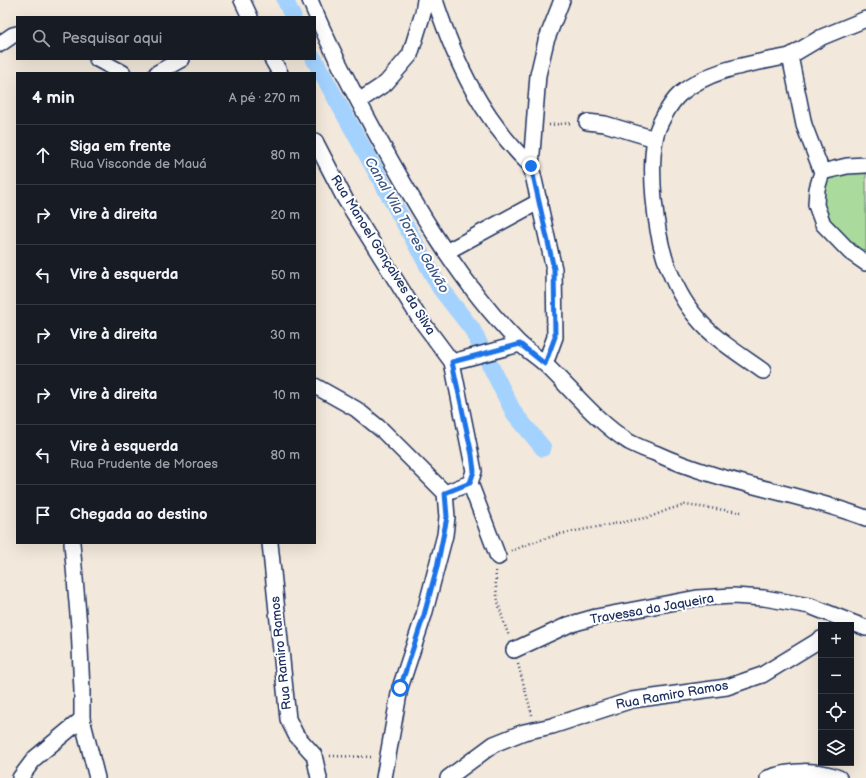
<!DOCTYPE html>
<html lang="pt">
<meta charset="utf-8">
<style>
body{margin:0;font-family:"Balsamiq Sans",sans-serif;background:#20242c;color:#f1f3f6}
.controls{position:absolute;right:12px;bottom:12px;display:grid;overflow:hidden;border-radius:0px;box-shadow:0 4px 16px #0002}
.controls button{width:36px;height:36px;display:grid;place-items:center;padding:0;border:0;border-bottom:1px solid #363941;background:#171b24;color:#f1f3f6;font:20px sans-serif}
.stop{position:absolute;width:12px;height:12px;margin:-9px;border:3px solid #1a73e8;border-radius:50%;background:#fff}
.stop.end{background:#1a73e8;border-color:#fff;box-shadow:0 1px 4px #0008}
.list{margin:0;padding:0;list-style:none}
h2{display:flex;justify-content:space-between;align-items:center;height:52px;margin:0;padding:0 16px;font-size:17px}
h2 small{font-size:13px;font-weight:400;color:#9ea1a6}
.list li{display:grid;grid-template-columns:26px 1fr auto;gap:12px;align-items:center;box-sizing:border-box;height:60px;padding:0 16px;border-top:1px solid #363941}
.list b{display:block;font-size:15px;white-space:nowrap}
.list p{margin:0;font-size:13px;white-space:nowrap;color:#9ea1a6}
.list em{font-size:13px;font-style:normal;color:#9ea1a6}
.icon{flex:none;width:22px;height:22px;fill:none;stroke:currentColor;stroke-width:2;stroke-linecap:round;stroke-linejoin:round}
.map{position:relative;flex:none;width:866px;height:778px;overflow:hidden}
.search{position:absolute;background:#171b24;box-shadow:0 4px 16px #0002;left:16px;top:16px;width:300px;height:44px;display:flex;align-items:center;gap:10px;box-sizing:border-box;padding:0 14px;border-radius:0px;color:#9ea1a6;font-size:15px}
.panel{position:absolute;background:#171b24;box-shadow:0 4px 16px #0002;left:16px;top:72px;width:300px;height:472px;border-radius:0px}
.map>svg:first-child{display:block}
.green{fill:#aadb9c;stroke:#62857d}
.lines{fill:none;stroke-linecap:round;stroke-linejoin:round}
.canal{stroke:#a3d2ff;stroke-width:17}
.minor-casing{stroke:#1b2f5e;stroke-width:18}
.path{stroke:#1b2f5e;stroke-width:2.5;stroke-dasharray:1 3;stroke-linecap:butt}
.minor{stroke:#fff;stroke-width:15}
.route{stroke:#1a73e8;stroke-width:5}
.labels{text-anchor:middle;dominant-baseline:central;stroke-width:4;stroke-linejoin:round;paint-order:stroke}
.street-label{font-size:13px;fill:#1b2f5e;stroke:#fff}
.water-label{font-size:14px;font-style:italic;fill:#3d5886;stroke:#fff}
</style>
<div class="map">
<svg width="866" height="778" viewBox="0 0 866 778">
<rect width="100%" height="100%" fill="#f2e8db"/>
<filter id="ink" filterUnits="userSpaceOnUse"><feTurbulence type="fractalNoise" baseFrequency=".025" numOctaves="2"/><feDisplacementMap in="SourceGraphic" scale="8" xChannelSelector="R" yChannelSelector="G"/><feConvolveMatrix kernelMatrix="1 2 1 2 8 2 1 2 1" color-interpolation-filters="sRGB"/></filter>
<g filter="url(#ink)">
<path class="green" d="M866,167V258L830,228L819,199L824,175Z"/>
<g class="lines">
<g class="canal">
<path d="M285,0L293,17"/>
<path d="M314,59L440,288L472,329L514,413L543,448"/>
</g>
<defs>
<g id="minor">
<path d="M242,0L250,17"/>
<path d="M310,0C328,45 351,88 374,130C415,205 458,281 518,342C527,351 538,357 546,365C573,391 597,422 629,442C637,446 646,450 655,453C722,484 797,492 866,518"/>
<path d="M435,0C456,64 482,119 531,166"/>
<path d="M866,19L822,37L790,56L804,125L822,172L817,189L816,205L823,224L850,252L866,263"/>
<path d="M0,44L13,35L17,34"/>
<path d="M97,59L123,73"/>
<path d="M272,59L280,73"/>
<path d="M157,73L182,59"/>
<path d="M359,101L386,83L410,55L423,13L425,0"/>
<path d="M587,122L605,124L655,139"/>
<path d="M315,141L345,199L420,319L452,362L474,471L470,483L445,493"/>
<path d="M822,172L847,166L866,165"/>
<path d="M446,252L540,201"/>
<path d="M452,362L520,344"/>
<path d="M545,364L555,337L554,269L531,166L538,75L546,41L562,0"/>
<path d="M763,371C741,355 714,339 697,318C683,302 672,279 665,259C655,227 649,172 655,139C657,126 670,103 680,94C711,68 752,64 790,56"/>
<path d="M315,386L356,409L383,431L445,493L447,517L445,535L424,615L400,688L384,778"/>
<path d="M470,483L498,557"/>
<path d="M72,543L79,626L82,691V719L97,778"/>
<path d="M270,543L288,719L296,735L314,755L319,778"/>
<path d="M514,650L568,625L596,617L697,598L733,596L764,598L810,606L866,628"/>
<path d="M20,778L35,758L82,719"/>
<path d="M448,778L494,744L524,732L552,726L632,700L727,687L762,675L821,639"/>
<path d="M768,778C790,770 817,769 839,778"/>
</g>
</defs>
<use href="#minor" class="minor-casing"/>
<g class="path">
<path d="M549,125L572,123"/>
<path d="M511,551L531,543L560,534L650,517L670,509L685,505L741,512"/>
<path d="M496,571C494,593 501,616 509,636"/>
<path d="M518,664L532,715"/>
<path d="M330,756L373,757"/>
</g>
<use href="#minor" class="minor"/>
</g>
</g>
<g class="lines" filter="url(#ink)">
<path class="route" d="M400,688L424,615L437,567L447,517L445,493L470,483L474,471L472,455L452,362L520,344L545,364L555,337L554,269L531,166"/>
</g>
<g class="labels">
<g class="street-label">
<text transform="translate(383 255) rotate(58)">Rua Manoel Gonçalves da Silva</text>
<text transform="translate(652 609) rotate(-10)">Travessa da Jaqueira</text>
<text transform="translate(281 653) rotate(-96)">Rua Ramiro Ramos</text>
<text transform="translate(672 695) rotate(-10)">Rua Ramiro Ramos</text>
</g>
<g class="water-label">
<text transform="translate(407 225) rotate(60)">Canal Vila Torres Galvão</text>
</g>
</g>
</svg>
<div class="controls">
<button>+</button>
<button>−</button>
<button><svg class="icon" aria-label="locate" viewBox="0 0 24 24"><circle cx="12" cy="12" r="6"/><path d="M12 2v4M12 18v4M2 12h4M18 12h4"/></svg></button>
<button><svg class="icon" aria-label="layers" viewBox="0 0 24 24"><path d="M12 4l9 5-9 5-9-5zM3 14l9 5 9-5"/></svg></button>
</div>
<div class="stop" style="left:400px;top:688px"></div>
<div class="stop end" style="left:531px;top:166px"></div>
<div class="search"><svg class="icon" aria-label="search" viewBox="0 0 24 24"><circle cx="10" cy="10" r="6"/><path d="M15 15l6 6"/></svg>Pesquisar aqui</div>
<section class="panel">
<h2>4 min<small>A pé · 270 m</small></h2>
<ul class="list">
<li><svg class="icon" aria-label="ahead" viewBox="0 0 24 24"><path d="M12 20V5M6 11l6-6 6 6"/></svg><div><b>Siga em frente</b><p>Rua Visconde de Mauá</p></div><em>80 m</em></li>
<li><svg class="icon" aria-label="right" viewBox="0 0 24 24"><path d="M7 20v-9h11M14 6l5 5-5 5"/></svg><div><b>Vire à direita</b></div><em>20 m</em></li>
<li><svg class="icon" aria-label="left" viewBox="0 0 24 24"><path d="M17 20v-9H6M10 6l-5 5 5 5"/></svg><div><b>Vire à esquerda</b></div><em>50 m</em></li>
<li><svg class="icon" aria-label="right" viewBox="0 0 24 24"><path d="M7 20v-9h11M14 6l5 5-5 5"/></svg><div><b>Vire à direita</b></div><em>30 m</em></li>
<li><svg class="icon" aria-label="right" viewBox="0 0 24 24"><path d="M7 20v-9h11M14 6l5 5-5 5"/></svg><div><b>Vire à direita</b></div><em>10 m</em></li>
<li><svg class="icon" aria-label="left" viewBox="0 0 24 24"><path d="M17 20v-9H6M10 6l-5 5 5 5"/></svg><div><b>Vire à esquerda</b><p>Rua Prudente de Moraes</p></div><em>80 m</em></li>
<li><svg class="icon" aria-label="arrive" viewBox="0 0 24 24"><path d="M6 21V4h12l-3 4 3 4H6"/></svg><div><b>Chegada ao destino</b></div></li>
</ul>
</section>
</div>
